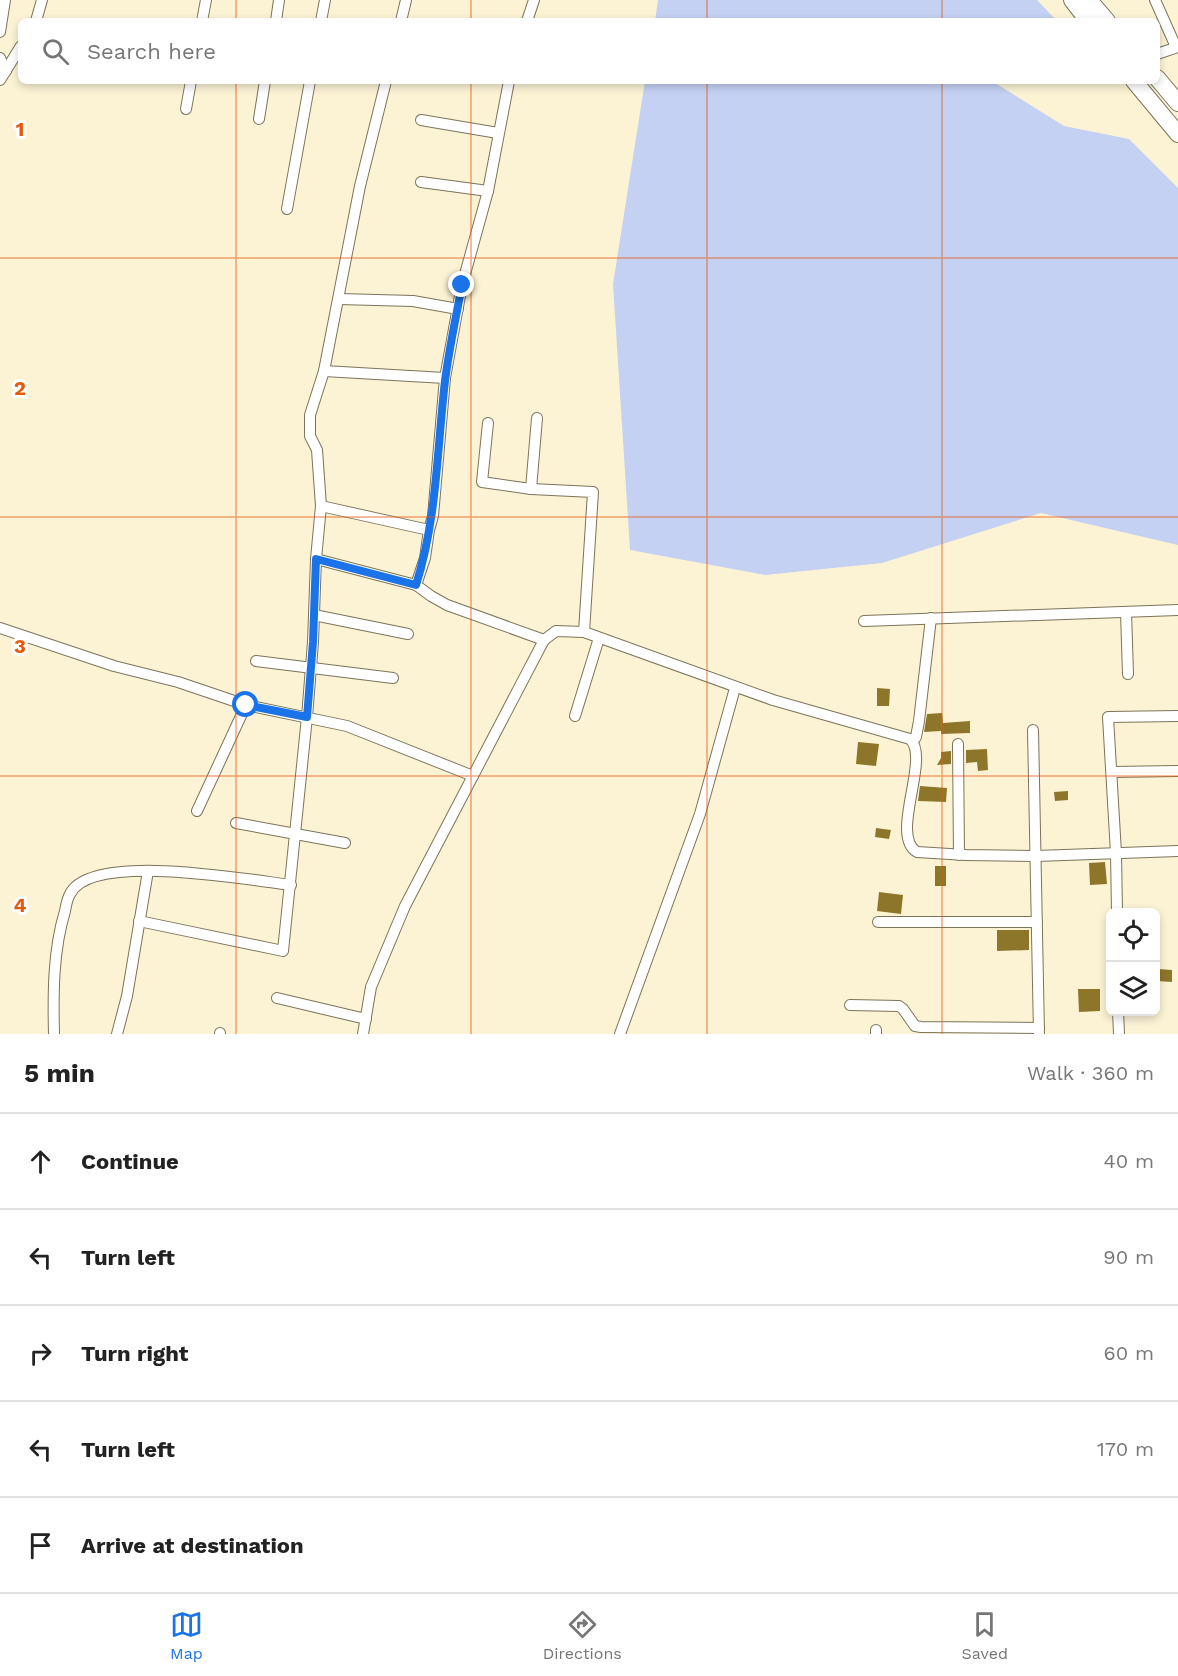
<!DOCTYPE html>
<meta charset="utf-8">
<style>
body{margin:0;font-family:"Work Sans",sans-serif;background:#f6f6f6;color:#222}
.controls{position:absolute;right:18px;bottom:18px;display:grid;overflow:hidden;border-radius:9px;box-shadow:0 3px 9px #0003}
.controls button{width:54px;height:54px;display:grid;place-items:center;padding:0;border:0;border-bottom:2px solid #e0e0e0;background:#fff;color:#222;font:30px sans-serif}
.stop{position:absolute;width:18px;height:18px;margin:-14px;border:4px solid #1a73e8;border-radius:50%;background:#fff}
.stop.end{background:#1a73e8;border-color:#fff;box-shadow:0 2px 6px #0008}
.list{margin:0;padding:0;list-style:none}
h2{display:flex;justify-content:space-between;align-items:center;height:78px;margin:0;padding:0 24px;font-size:26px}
h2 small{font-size:20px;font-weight:400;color:#767676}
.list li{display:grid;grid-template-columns:39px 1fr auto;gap:18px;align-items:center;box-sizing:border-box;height:96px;padding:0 24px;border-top:2px solid #e0e0e0}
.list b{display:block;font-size:22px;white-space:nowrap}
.list em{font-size:20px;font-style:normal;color:#767676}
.icon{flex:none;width:33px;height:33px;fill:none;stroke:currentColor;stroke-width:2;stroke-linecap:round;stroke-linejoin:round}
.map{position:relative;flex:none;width:1178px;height:1034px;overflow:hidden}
.search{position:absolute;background:#fff;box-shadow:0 3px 9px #0003;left:18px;right:18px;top:18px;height:66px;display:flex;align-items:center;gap:15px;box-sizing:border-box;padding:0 21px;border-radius:9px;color:#767676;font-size:22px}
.sheet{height:558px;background:#fff}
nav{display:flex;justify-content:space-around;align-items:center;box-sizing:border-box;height:84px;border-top:2px solid #e0e0e0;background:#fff;font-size:16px;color:#767676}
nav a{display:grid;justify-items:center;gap:3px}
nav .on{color:#1a73e8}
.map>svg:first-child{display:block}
.water{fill:#c4d1f3}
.building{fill:#8d762a}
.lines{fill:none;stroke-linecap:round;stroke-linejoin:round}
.minor-casing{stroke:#7c745a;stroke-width:12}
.primary-casing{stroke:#7c745a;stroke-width:18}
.minor{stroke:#fff;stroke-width:10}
.primary{stroke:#fff;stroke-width:16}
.route{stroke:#1a73e8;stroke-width:8}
.grid{fill:none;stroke:#e8590c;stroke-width:1.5;stroke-opacity:0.55}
.grid-label{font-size:20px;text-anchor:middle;font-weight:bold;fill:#e8590c;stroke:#fff;stroke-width:6;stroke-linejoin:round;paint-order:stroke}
</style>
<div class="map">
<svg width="1178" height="1034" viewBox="0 0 1178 1034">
<rect width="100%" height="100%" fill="#fcf3d5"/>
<g class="water">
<path d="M658,0H1037L1055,19V21H655Z"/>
<path d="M645,81H992L1064,126L1129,139L1178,188V545L1041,513L882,563L765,575L630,550L613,284Z"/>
</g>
<g class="building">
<path d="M877,688L890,689L889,706H877Z"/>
<path d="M942,713L943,723L970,721V733L941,734V731L924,732L927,714Z"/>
<path d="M858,742L879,744L876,766L856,764Z"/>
<path d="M987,749L988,770L978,771L977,762L966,763V750Z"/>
<path d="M951,751V764L937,765L941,758V752Z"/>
<path d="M920,786L947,788L946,802L918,801Z"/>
<path d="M1068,791V800L1055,801L1054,792Z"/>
<path d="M876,828L891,830L889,839L875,837Z"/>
<path d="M1105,862L1107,884L1090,885L1089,863Z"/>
<rect x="935" y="866" width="11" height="20"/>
<path d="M879,892L903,895L901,914L877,911Z"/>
<path d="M997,930H1029V950L997,951Z"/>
<path d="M1158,969L1172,970V982L1157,981Z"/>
<path d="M1078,989H1100V1011L1079,1012Z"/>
</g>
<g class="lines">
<defs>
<g id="minor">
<path d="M1155,0L1176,47"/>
<path d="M36,21L42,0"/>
<path d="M202,21L206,0"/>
<path d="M276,21L279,0"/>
<path d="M321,21L325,0"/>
<path d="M401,21L406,0"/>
<path d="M527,21L534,0"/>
<path d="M0,32L5,0"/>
<path d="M1157,54L1178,47"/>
<path d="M0,58L6,71"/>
<path d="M0,80L21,46"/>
<path d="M186,109L191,81"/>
<path d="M259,119L265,81"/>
<path d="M421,120L498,133"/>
<path d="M421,182L488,191"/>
<path d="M287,209L310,81"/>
<path d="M339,299L413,301L458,309"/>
<path d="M324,371L445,378"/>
<path d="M488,423L482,482L531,489L593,492L584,632"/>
<path d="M531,489L537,418"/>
<path d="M321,506L429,530L433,516L445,378L462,285L488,191L509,81"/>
<path d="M316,559L416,585L431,596L447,605L544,640"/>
<path d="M416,585L425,558L429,530"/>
<path d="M1126,612L1128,674"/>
<path d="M314,615L408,634"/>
<path d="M864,621L1178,610"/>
<path d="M0,628L114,666L178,682L246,705L347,726L473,776"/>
<path d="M256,661L393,678"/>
<path d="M575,716L599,638"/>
<path d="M1033,730L1039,1034"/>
<path d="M913,741L916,737L919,721L931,618"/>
<path d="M958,744L959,855"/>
<path d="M1112,772L1178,771"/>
<path d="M197,811L246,705"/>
<path d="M236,823L345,843"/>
<path d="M1117,912L1116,853L1108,717L1178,716"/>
<path d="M139,921L283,951L307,717L313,642L316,559L321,506L317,450L310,436V415L324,371L360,186L386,81"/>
<path d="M878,922H1037"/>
<path d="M277,998L366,1019"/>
<path d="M850,1005L899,1006L903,1009L915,1026L921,1027L1039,1028"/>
<path d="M1118,1011L1119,1034"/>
<path d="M54,1034C53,993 53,951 65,911C66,906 67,899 70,894C91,851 250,880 291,885"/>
<path d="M117,1034L127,996L148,871"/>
<path d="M220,1034V1033"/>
<path d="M363,1034L371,987L405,906L544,640L556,631L584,632L773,700L910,739C931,758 889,836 917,852L966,855L1036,856L1178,851"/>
<path d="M620,1034L700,814L735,688"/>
<path d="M876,1034V1030"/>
</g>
<g id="primary">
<path d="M1072,0L1088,21"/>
<path d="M1089,0L1107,21"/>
<path d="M1157,78L1178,103"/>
<path d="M1134,81L1178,134"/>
</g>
</defs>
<use href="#minor" class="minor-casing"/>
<use href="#primary" class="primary-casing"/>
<use href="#minor" class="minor"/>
<use href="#primary" class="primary"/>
</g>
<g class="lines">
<path class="route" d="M246,705L307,717L313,642L316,559L416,585C437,519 437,449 445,381C449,349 456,317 462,285"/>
</g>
<path class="grid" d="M236,0V21M471,0V21M707,0V21M942,0V21M236,81V1034M471,81V1034M707,81V1034M942,81V1034M0,258H1178M0,517H1178M0,776H1178"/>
<g class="grid-label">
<text x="20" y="136">1</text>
<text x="20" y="395">2</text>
<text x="20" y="653">3</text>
<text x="20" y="912">4</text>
</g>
</svg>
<div class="controls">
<button><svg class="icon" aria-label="locate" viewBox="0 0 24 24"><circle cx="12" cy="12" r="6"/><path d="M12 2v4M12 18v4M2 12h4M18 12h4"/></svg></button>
<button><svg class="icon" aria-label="layers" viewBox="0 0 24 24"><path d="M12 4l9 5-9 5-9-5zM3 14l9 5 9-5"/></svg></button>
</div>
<div class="stop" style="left:246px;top:705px"></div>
<div class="stop end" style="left:462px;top:285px"></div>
<div class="search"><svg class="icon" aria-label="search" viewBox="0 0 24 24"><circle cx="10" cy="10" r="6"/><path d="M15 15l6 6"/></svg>Search here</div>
</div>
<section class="sheet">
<h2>5 min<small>Walk · 360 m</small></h2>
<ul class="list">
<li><svg class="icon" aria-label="ahead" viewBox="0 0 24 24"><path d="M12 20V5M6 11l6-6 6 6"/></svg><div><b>Continue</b></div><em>40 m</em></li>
<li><svg class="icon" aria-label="left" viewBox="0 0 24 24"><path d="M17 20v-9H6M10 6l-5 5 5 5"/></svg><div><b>Turn left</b></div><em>90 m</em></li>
<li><svg class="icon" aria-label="right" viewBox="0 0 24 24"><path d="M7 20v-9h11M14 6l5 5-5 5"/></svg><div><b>Turn right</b></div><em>60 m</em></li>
<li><svg class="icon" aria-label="left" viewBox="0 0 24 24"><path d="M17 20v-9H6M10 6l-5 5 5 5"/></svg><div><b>Turn left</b></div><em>170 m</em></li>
<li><svg class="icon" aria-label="arrive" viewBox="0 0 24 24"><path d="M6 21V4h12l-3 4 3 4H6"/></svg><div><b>Arrive at destination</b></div></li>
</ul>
</section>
<nav>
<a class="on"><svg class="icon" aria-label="map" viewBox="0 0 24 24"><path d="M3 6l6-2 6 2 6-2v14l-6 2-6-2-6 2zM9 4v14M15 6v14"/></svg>Map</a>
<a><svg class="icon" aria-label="directions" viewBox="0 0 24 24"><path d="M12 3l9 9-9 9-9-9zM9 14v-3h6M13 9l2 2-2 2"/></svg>Directions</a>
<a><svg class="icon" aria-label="saved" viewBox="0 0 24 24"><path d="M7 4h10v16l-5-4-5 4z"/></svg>Saved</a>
</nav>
